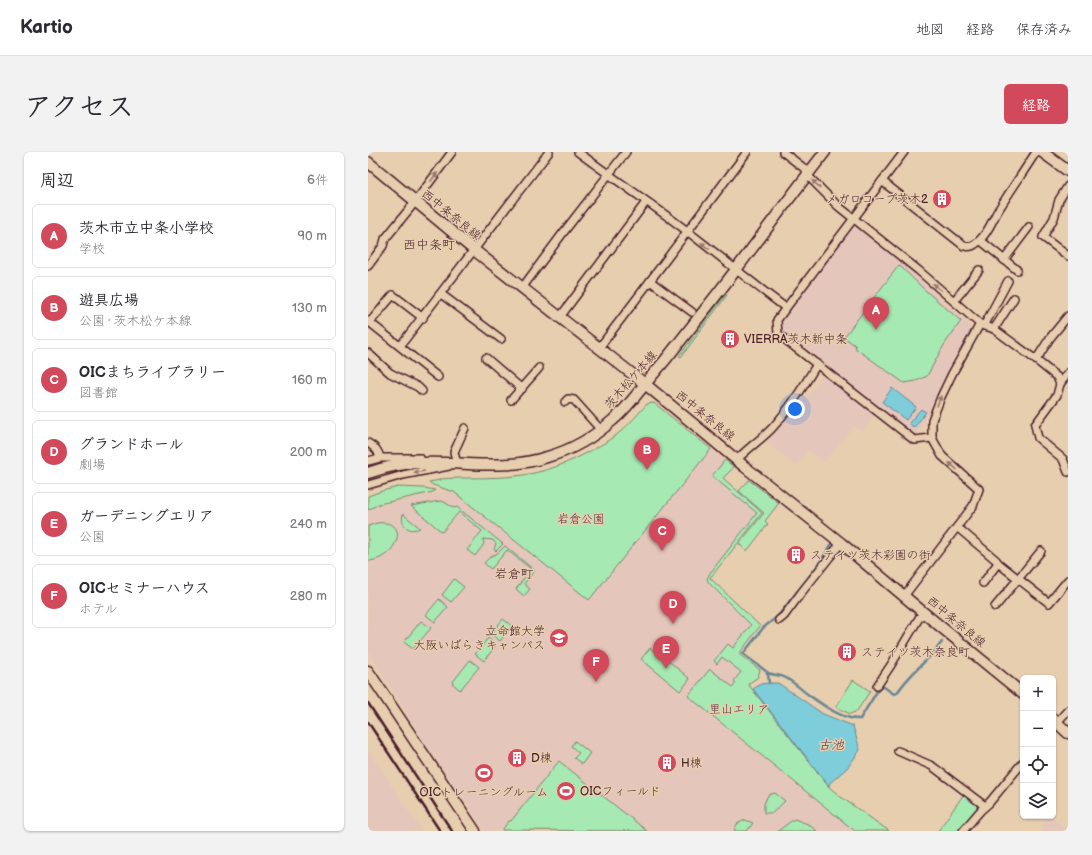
<!DOCTYPE html>
<html lang="ja">
<meta charset="utf-8">
<style>
body{margin:0;font-family:"Balsamiq Sans","Klee One",sans-serif;background:#f2f2f3;color:#2b2b33}
.controls{position:absolute;right:12px;bottom:12px;display:grid;overflow:hidden;border-radius:6px;box-shadow:0 1px 3px #0004}
.controls button{width:36px;height:36px;display:grid;place-items:center;padding:0;border:0;border-bottom:1px solid #e1e1e2;background:#fff;color:#2b2b33;font:20px sans-serif}
.you{position:absolute;left:427px;top:257px;width:14px;height:14px;margin:-10px;border:3px solid #fff;border-radius:50%;background:#1a73e8;box-shadow:0 0 0 6px #1a73e833}
.badge{display:grid;place-items:center;width:26px;height:26px;border-radius:50%;background:#d1495b;color:#fff;font-size:13px;font-weight:700}
.pin{position:absolute;translate:-50% -33px;filter:drop-shadow(0 1px 2px #0008)}
.pin::after{content:'';position:absolute;top:21px;width:14px;height:12px;background:inherit;clip-path:polygon(0 0,100% 0,50% 100%)}
.list{margin:0;padding:0;list-style:none}
h2{display:flex;justify-content:space-between;align-items:center;height:52px;margin:0;padding:0 16px;font-size:17px}
h2 small{font-size:13px;font-weight:400;color:#7c7c81}
.list li{display:grid;grid-template-columns:26px 1fr auto;gap:12px;align-items:center;box-sizing:border-box;height:64px;margin:0 8px 8px;padding:0 8px;border:1px solid #e1e1e2;border-radius:6px}
.list b{display:block;font-size:15px;white-space:nowrap}
.list p{margin:0;font-size:13px;white-space:nowrap;color:#7c7c81}
.list em{font-size:13px;font-style:normal;color:#7c7c81}
.icon{flex:none;width:22px;height:22px;fill:none;stroke:currentColor;stroke-width:2;stroke-linecap:round;stroke-linejoin:round}
.map{position:relative;flex:none;width:700px;height:679px;overflow:hidden;border-radius:6px}
header{display:flex;align-items:center;gap:24px;box-sizing:border-box;height:56px;padding:0 20px;background:#fff;border-bottom:1px solid #e1e1e2}
header strong{font-size:19px}
nav{display:flex;gap:22px;margin-inline-start:auto;font-size:14px}
.intro{display:flex;align-items:center;justify-content:space-between;box-sizing:border-box;height:96px;padding:0 24px}
h1{margin:0;font-size:28px}
.button{padding:10px 18px;border-radius:6px;background:#d1495b;color:#fff;font-size:14px;font-weight:700}
main{display:flex;gap:24px;padding:0 24px}
aside{flex:1;background:#fff;border-radius:6px;box-shadow:0 1px 3px #0004}
.map>svg:first-child{display:block}
.built{fill:#e5c6bb}
.green{fill:#a7e9b3;stroke:#78846f}
.water{fill:#7ecdda;stroke:#698794}
.lines{fill:none;stroke-linecap:round;stroke-linejoin:round}
.stream{stroke:#698794;stroke-width:2.5}
.street-casing{stroke:#4a1f2b;stroke-width:10}
.secondary-casing{stroke:#4a1f2b;stroke-width:13}
.street{stroke:#e7ceaf;stroke-width:7}
.secondary{stroke:#e7ceaf;stroke-width:10}
.rail{stroke:#4a1f2b;stroke-width:2.5}
.oneway{fill:#98766d}
.labels{text-anchor:middle;dominant-baseline:central;stroke-width:3;stroke-linejoin:round;paint-order:stroke}
.poi-label{font-size:12px;fill:#4a1f2b;stroke:#e7ceaf;text-anchor:start}
.street-label{font-size:12px;fill:#4a1f2b;stroke:#e7ceaf}
.park-label{font-size:12px;fill:#533339;stroke:#e7ceaf}
.neighbourhood-label{font-size:13px;fill:#4a1f2b;stroke:#e7ceaf}
.water-label{font-size:13px;font-style:italic;fill:#523945;stroke:#e7ceaf}
</style>
<header>
<strong>Kartio</strong>
<nav><a>地図</a><a>経路</a><a>保存済み</a></nav>
</header>
<div class="intro"><h1>アクセス</h1><a class="button">経路</a></div>
<main>
<aside>
<h2>周辺<small>6件</small></h2>
<ul class="list">
<li><span class="badge">A</span><div><b>茨木市立中条小学校</b><p>学校</p></div><em>90 m</em></li>
<li><span class="badge">B</span><div><b>遊具広場</b><p>公園 · 茨木松ケ本線</p></div><em>130 m</em></li>
<li><span class="badge">C</span><div><b>OICまちライブラリー</b><p>図書館</p></div><em>160 m</em></li>
<li><span class="badge">D</span><div><b>グランドホール</b><p>劇場</p></div><em>200 m</em></li>
<li><span class="badge">E</span><div><b>ガーデニングエリア</b><p>公園</p></div><em>240 m</em></li>
<li><span class="badge">F</span><div><b>OICセミナーハウス</b><p>ホテル</p></div><em>280 m</em></li>
</ul>
</aside>
<div class="map">
<svg width="700" height="679" viewBox="0 0 700 679">
<rect width="100%" height="100%" fill="#e7ceaf"/>
<filter id="ink" filterUnits="userSpaceOnUse"><feTurbulence type="fractalNoise" baseFrequency=".025" numOctaves="2"/><feDisplacementMap in="SourceGraphic" scale="8" xChannelSelector="R" yChannelSelector="G"/><feConvolveMatrix kernelMatrix="1 2 1 2 8 2 1 2 1" color-interpolation-filters="sRGB"/></filter>
<g filter="url(#ink)">
<g class="built">
<path d="M486,73L501,84L546,121L577,151L598,168L602,174V181L600,187L591,200L571,243L565,259L559,262L554,275L546,283L413,181L414,171L426,154L423,152L482,74Z"/>
<path d="M456,223L508,262L494,279L486,274L456,310L440,299L428,314L398,290L421,266Z"/>
<path d="M343,297L366,315L355,326L394,361L342,426L392,474L371,502L392,518L390,525L380,532L460,634L473,645L521,679H117L55,588L0,499V359L12,354L65,341L87,340L221,448Z"/>
<path d="M0,598L54,679H0Z"/>
<path d="M680,664H683L700,679H674Z"/>
</g>
<g class="green">
<path d="M531,113L558,139L593,169L576,193L559,224L548,229L536,231L487,196L488,194L476,185Z"/>
<path d="M358,142L359,143L313,205L311,204Z"/>
<path d="M286,251L343,297L221,448L86,340L65,333L61,330L72,328L71,327C97,325 122,327 148,324C176,321 201,311 226,297C232,294 238,290 244,286C258,277 268,264 279,252Z"/>
<path d="M357,308L366,315L355,326L394,361L342,426L392,474L371,502L392,518L390,525L380,532L460,634L473,645L521,679H487L320,544L342,517L365,535L368,531L366,529L373,520L354,505L349,512L346,509L360,492L365,496L383,473L341,431L339,427L342,421L389,361L344,324Z"/>
<path d="M381,328L411,351L397,369L400,372L379,399L371,392L396,361L371,339Z"/>
<path d="M30,335L56,336L67,338L65,340L11,352L0,358V344L14,339Z"/>
<path d="M72,349L76,350L86,356L89,355L135,392L128,399L126,397L128,392L125,388L115,387L116,392L107,404L99,398L114,379L91,360L74,380L43,354Z"/>
<path d="M35,362L52,376C41,381 32,374 35,362Z"/>
<path d="M9,371C45,367 28,408 0,409V374Z"/>
<path d="M137,394L166,418V419L156,432L162,437L156,444L148,437L163,417L139,398L123,417L116,411L123,404L128,402L131,400Z"/>
<path d="M86,427L96,435L83,450L74,443Z"/>
<path d="M71,447L80,455L67,470L58,463Z"/>
<path d="M135,467L144,474L132,489L123,482Z"/>
<path d="M53,469L63,476L45,497L36,490Z"/>
<path d="M120,486L128,493L116,509L107,502Z"/>
<path d="M282,496L296,507L297,506L322,527L312,539L273,507Z"/>
<path d="M102,508L111,515L92,538L84,531Z"/>
<path d="M485,528L502,539L489,559L482,562L468,555Z"/>
<path d="M207,589L222,601L214,612L206,606L211,601L203,594Z"/>
<path d="M191,609L279,679L134,678L141,669H143Z"/>
<path d="M407,641L417,649L404,661H396V652L400,643Z"/>
<path d="M596,642L608,651L609,657L590,679H570Z"/>
<path d="M426,667L440,672L449,679H410Z"/>
<path d="M377,668L385,671L379,679H366L369,672Z"/>
</g>
<g class="water">
<path d="M524,236L548,255L538,268L514,250Z"/>
<path d="M553,257L558,260L546,276L541,271Z"/>
<path d="M401,531H410L455,562L485,574L492,598L480,615L462,631L461,634L385,537L393,532Z"/>
</g>
<g class="lines">
<g class="stream">
<path d="M399,522V520L390,513L375,502L395,476L410,464L450,413L463,393"/>
<path d="M401,531L400,521C407,524 412,522 418,526C425,530 432,536 438,541C452,551 474,568 492,567L513,533L526,542L529,541C541,522 560,509 574,490"/>
</g>
<defs>
<g id="street">
<path d="M210,0C246,27 284,52 319,79C352,104 384,131 418,156L409,168L410,182L546,288L564,286"/>
<path d="M415,0L441,20"/>
<path d="M439,23L470,54L550,118L612,172L584,222L573,245L564,268V286L574,304L611,337L605,354L536,444"/>
<path d="M514,29L596,94C603,96 607,93 612,88C622,78 624,68 631,57C643,38 656,19 668,0"/>
<path d="M700,34L691,48L686,66L675,85L700,104"/>
<path d="M612,88L649,118"/>
<path d="M636,108L661,75"/>
<path d="M0,114L15,94L17,87L47,50L84,0"/>
<path d="M282,129L324,160"/>
<path d="M154,136L195,81L258,0"/>
<path d="M73,142L133,187"/>
<path d="M586,149L611,118"/>
<path d="M418,156L536,0"/>
<path d="M192,165L278,50"/>
<path d="M0,169L70,225"/>
<path d="M2,170L25,143L55,166"/>
<path d="M612,172L626,177L668,208L689,225L692,232L689,243L667,273L670,286L695,307L700,320"/>
<path d="M616,174L640,129"/>
<path d="M626,177L646,146"/>
<path d="M32,194L181,0"/>
<path d="M231,196L282,129L379,0"/>
<path d="M0,201L22,221L50,235L54,239"/>
<path d="M118,206L154,237"/>
<path d="M668,208L682,186L700,164"/>
<path d="M692,232L700,221"/>
<path d="M143,248L171,216"/>
<path d="M197,250L200,247L206,248L233,278"/>
<path d="M0,291C7,296 10,297 12,306"/>
<path d="M369,308C380,295 395,287 406,274C423,255 436,234 449,212"/>
<path d="M0,309L12,306H52"/>
<path d="M89,312L86,300L97,276"/>
<path d="M0,333L35,323L81,314"/>
<path d="M589,375L628,408L630,411L615,431"/>
<path d="M630,411L681,451L700,428"/>
<path d="M627,455L673,399"/>
<path d="M411,468L416,464L433,441L473,391"/>
<path d="M509,534L523,513L551,466L556,461"/>
<path d="M685,575L700,558"/>
<path d="M530,599L564,614L617,654"/>
<path d="M595,679L613,658L621,651L655,610"/>
</g>
<g id="secondary">
<path d="M674,0L700,19"/>
<path d="M0,10L106,98L277,232L328,274L377,315L473,391L556,461L655,542"/>
<path d="M0,321C17,315 35,311 53,311C96,309 137,319 179,305C204,298 226,285 245,268C257,258 267,245 277,232C291,216 304,200 317,183C336,159 355,135 373,111C401,74 428,37 457,0"/>
<path d="M0,519L107,679"/>
<path d="M685,567L700,581"/>
</g>
</defs>
<use href="#street" class="street-casing"/>
<use href="#secondary" class="secondary-casing"/>
<use href="#street" class="street"/>
<use href="#secondary" class="secondary"/>
<g class="rail">
<path d="M0,551L84,679"/>
<path d="M0,570L72,679"/>
</g>
</g>
<defs><path id="oneway-solid" d="M-6-.8H1V-3.2L6.5 0L1 3.2V.8H-6Z"/></defs>
<g class="oneway">
<use href="#oneway-solid" transform="translate(66 25) rotate(-53)"/>
<use href="#oneway-solid" transform="translate(448 32) rotate(-135)"/>
<use href="#oneway-solid" transform="translate(337 94) rotate(-142)"/>
<use href="#oneway-solid" transform="translate(569 135) rotate(-139)"/>
<use href="#oneway-solid" transform="translate(571 249) rotate(-68)"/>
<use href="#oneway-solid" transform="translate(585 314) rotate(-138)"/>
<use href="#oneway-solid" transform="translate(51 320) rotate(169)"/>
</g>
</g>
<defs>
<symbol id="building-disc" viewBox="-11 -11 22 22"><circle r="9.5" fill="#d1495b" stroke="#e7ceaf"/><path d="M-4-6H4V6H1V3H-1V6H-4ZM-2.5-4.3h1.7v1.8h-1.7ZM.8-4.3h1.7v1.8H.8ZM-2.5-1h1.7V.8h-1.7ZM.8-1h1.7V.8H.8Z" fill="#fff"/></symbol>
<symbol id="university-disc" viewBox="-11 -11 22 22"><circle r="9.5" fill="#d1495b" stroke="#e7ceaf"/><path d="M0-5L7-2L0 1L-7-2ZM-4 1L0 2.5L4 1V4Q0 6-4 4Z" fill="#fff"/></symbol>
<symbol id="stadium-disc" viewBox="-11 -11 22 22"><circle r="9.5" fill="#d1495b" stroke="#e7ceaf"/><path d="M0-5a6.5 5 0 1 0 0 10a6.5 5 0 1 0 0-10ZM-3.5-1.8h7v3.6h-7Z" fill="#fff"/></symbol>
</defs>
<g fill-rule="evenodd">
<use href="#building-disc" x="563" y="36" width="22" height="22"/>
<use href="#building-disc" x="351" y="176" width="22" height="22"/>
<use href="#building-disc" x="417" y="392" width="22" height="22"/>
<use href="#university-disc" x="180" y="475" width="22" height="22"/>
<use href="#building-disc" x="468" y="489" width="22" height="22"/>
<use href="#building-disc" x="138" y="595" width="22" height="22"/>
<use href="#building-disc" x="288" y="600" width="22" height="22"/>
<use href="#stadium-disc" x="105" y="610" width="22" height="22"/>
<use href="#stadium-disc" x="187" y="628" width="22" height="22"/>
</g>
<g class="labels">
<g class="poi-label">
<text x="560" y="47" text-anchor="end">メガロコープ茨木2</text>
<text x="376" y="187">VIERRA茨木新中条</text>
<text x="442" y="403">ステイツ茨木彩園の街</text>
<text x="177" y="479" text-anchor="end">立命館大学<tspan x="177" dy="14">大阪いばらきキャンパス</tspan></text>
<text x="493" y="500">ステイツ茨木奈良町</text>
<text x="163" y="606">D棟</text>
<text x="313" y="611">H棟</text>
<text x="212" y="639">OICフィールド</text>
<text x="116" y="640" text-anchor="middle">OICトレーニングルーム</text>
</g>
<g class="street-label">
<text transform="translate(83 63) rotate(39)">西中条奈良線</text>
<text transform="translate(263 228) rotate(-49)">茨木松ケ本線</text>
<text transform="translate(337 264) rotate(39)">西中条奈良線</text>
<text transform="translate(588 470) rotate(40)">西中条奈良線</text>
</g>
<g class="park-label">
<text x="213" y="367">岩倉公園</text>
<text x="371" y="557">里山エリア</text>
</g>
<g class="neighbourhood-label">
<text x="61" y="93">西中条町</text>
<text x="146" y="422">岩倉町</text>
</g>
<g class="water-label">
<text x="463" y="593">古池</text>
</g>
</g>
</svg>
<div class="controls">
<button>+</button>
<button>−</button>
<button><svg class="icon" aria-label="locate" viewBox="0 0 24 24"><circle cx="12" cy="12" r="6"/><path d="M12 2v4M12 18v4M2 12h4M18 12h4"/></svg></button>
<button><svg class="icon" aria-label="layers" viewBox="0 0 24 24"><path d="M12 4l9 5-9 5-9-5zM3 14l9 5 9-5"/></svg></button>
</div>
<div class="you"></div>
<div class="pin badge" style="left:508px;top:178px">A</div>
<div class="pin badge" style="left:279px;top:318px">B</div>
<div class="pin badge" style="left:294px;top:399px">C</div>
<div class="pin badge" style="left:305px;top:472px">D</div>
<div class="pin badge" style="left:298px;top:517px">E</div>
<div class="pin badge" style="left:228px;top:530px">F</div>
</div>
</main>
